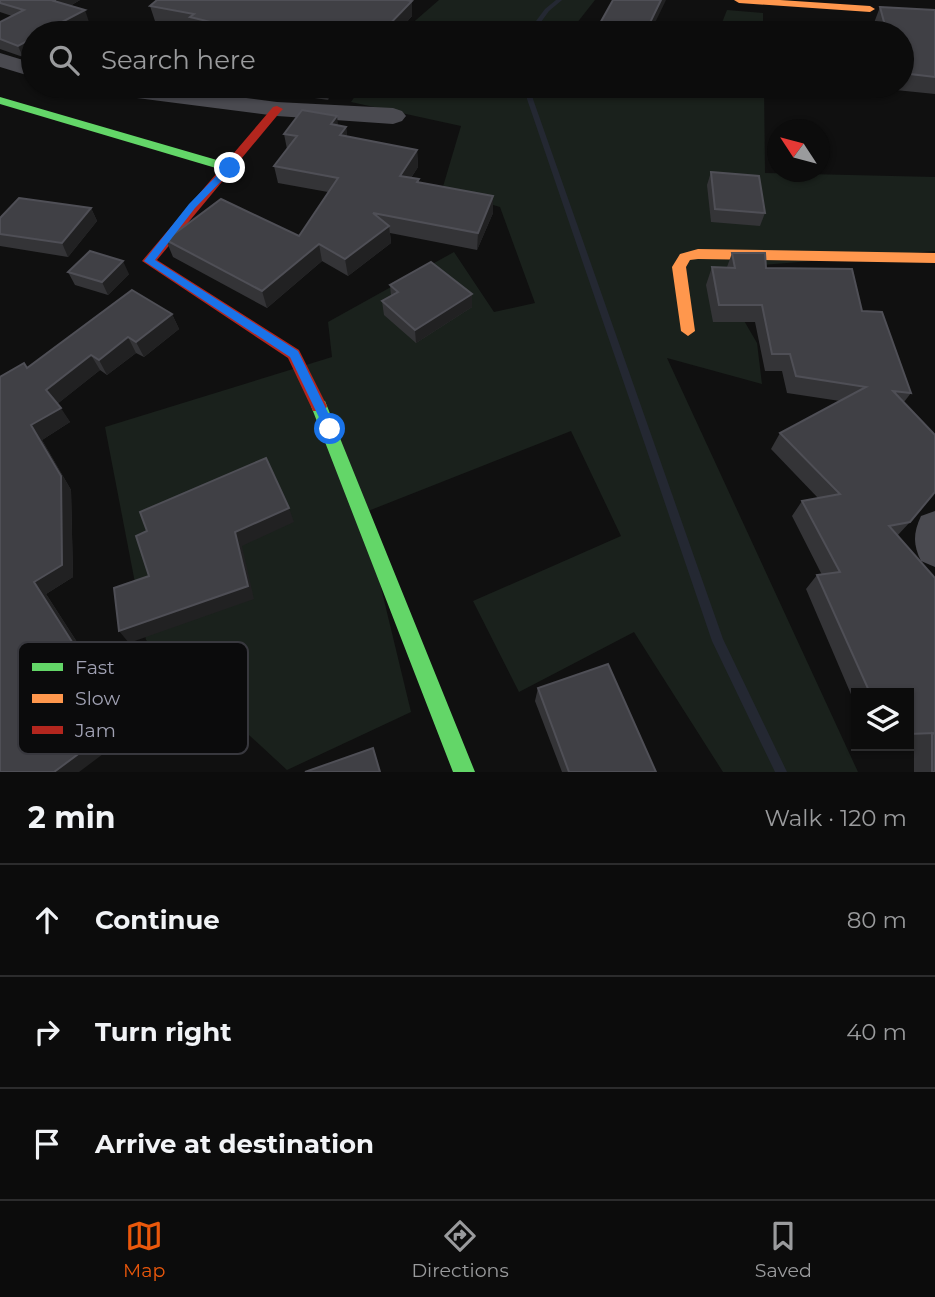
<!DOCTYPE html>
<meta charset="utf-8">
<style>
body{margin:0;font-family:Montserrat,sans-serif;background:#1a1a1a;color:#f1f3f6}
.controls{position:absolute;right:21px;bottom:21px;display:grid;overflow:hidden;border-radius:0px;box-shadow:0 2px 5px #0004}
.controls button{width:63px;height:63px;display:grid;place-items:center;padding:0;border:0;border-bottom:2px solid #2c2c2d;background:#0c0c0c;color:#f1f3f6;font:35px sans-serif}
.compass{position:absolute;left:767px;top:119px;width:63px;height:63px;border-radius:50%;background:#0c0c0c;box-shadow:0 2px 5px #0004;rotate:306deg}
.stop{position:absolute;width:21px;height:21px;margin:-16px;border:5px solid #1a73e8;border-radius:50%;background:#fff}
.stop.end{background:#1a73e8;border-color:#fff;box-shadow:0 2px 7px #0008}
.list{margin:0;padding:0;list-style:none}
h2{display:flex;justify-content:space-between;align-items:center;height:91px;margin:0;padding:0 28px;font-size:30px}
h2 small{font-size:23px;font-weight:400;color:#9a9b9d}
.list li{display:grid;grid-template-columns:46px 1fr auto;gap:21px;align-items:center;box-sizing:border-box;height:112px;padding:0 28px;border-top:2px solid #2c2c2d}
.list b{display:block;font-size:26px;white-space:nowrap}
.list em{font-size:23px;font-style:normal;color:#9a9b9d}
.icon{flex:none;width:38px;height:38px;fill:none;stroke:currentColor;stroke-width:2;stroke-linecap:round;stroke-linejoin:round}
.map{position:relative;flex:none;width:935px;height:772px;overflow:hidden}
.search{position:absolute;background:#0c0c0c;box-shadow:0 2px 5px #0004;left:21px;right:21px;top:21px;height:77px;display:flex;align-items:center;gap:18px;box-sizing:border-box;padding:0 24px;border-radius:38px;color:#9a9b9d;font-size:26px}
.sheet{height:427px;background:#0c0c0c}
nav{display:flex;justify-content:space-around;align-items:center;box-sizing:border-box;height:98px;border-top:2px solid #2c2c2d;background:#0c0c0c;font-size:19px;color:#9a9b9d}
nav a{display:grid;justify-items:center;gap:4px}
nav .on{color:#ea580c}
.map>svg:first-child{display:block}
.green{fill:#1a211c}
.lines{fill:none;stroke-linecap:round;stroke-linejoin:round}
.stream{fill:#242832;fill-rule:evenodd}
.street{fill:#4a4a50;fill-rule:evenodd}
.fast{fill:#63d668;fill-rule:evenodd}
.slow{fill:#ff974d;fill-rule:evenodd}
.jam{fill:#b3261e;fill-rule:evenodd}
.wall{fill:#343437}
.shaded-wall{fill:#212122}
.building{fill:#404045;stroke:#4f4f56;stroke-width:2}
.route{fill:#1a73e8}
.key{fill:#0b0b0c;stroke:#38383e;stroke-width:2}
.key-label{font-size:19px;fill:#a0a1b3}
</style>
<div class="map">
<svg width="935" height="772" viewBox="0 0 935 772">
<rect width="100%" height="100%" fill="#101010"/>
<g class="green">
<path d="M439,0H595L569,33H401Z"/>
<path d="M727,10L763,13V33H718Z"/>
<path d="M362,86H764L765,173L935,177V251L714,269L757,343L762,384L667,358L858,772H723L634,632L519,692L473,601L621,536L571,431L363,513L411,712L287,770L146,640L105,427L332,357L328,322L454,252L494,312L535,303L500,207L442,190L461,126L351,102Z"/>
</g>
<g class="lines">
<g class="stream">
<path d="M556,0H562L549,11L533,33H527L545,9Z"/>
<path d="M526,86H532L533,99L723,639L787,772H775L712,641L527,99Z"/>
</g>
<g class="street">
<path d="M0,53L33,63V77L0,67Z"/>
<path d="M86,86H153L277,102L393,108L402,111L406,116L402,121L393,124L277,116L98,93L89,91Z"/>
<path d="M935,511V567L921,561C913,545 913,533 921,516Z"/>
</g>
<g class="fast">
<path d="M0,97L234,165L236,168L230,172L226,171L0,104Z"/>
<path d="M319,400L325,401L327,406L475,772H453L311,406L313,401Z"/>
</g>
<g class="slow">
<path d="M734,0H780L870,6L875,9L870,12L739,3Z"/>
<path d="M698,249L935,253V263L698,259L690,260L686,267L695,331L688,336L681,331L672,267L680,254Z"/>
</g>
<path class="jam" d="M277,106L283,109L281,111L157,260L299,350L327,406L325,411H313L288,358L142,261L273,107Z"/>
</g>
<g class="wall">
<path d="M0,0H80L70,6L89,22L33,33V52L23,57L0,49V22L12,16L0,12Z"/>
<path d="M412,1V16L397,33H200L194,32L193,28L155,21L150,6Z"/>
<path d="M880,7L935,10V94L856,86H902V33H876L874,23Z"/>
<path d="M599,25L650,33H598Z"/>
<path d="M293,86H336L328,100L295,95Z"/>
<path d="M338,125L346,127L347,137L417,150L418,167L411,178L419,179V183L493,213L477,250L390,233L391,243L348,276L322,261L267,308L173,257L166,240L299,236L328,192L278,183L274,166L287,149L284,134Z"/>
<path d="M711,172L765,213L760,226L711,222L707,185Z"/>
<path d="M91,208L97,221L68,257L0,246V218Z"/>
<path d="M732,253L862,311L911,393L904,402L910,522L897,536L935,578V772H914V744H909V693H856V706L806,589L817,575H822L792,516L802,501L818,498L771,449L780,433L840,401L787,393L782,371H765L755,322H713L706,285L712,267H727Z"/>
<path d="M68,272L129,274L108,295L75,285Z"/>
<path d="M390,285L472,294V307L416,343L384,315L382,301L391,296Z"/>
<path d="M172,314L179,329L144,357L136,353L107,375L100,370L57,404L70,422L42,440L71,490L73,577L46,594L86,656L45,686L119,742L0,772L27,368Z"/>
<path d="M538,688L656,772H562L535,701Z"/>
</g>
<g class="shaded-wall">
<path d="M56,0H80L59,12L54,1Z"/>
<path d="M661,0H666L650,33H645Z"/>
<path d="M412,1V16L397,33H384V30Z"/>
<path d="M85,10L89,22L68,33H41Z"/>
<path d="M235,24L237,33H232L231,27Z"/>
<path d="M362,26L363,33H357Z"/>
<path d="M33,38V52L23,57L18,46Z"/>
<path d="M326,86H336L328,100Z"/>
<path d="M337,116L339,133L331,124Z"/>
<path d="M346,127L348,144L340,135Z"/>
<path d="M417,150L418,167L401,193L400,176Z"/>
<path d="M493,196V213L477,250L478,233Z"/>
<path d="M91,208L97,221L68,257L62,243Z"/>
<path d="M389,226L391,243L348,276L345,259Z"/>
<path d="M319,244L322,261L267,308L262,291Z"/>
<path d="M123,261L129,274L108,295L102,282Z"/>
<path d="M472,294V307L416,343L415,330Z"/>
<path d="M172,314L179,329L144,357L136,342Z"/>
<path d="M128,337L136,353L107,375L99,360Z"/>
<path d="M91,355L100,370L56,405L46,390Z"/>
<path d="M61,408L70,422L42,440L71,490L73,577L46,594L86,656L45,686L31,676L34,582L31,425Z"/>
<path d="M289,508L294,522L242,546L254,599L129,643L119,631L235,532Z"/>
<path d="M108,732L119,742L79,772H54Z"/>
</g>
<g class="building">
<path d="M0,0H56L54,1L85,10L41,33H33V38L18,46L0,39V22L24,10L0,3Z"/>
<path d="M157,0H406L412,1L384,30L362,26L357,33H323L235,24L231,27L190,17L194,14L150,6Z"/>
<path d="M613,0H661L645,33L599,25Z"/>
<path d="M880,7L935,10V77L902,73V33H887Z"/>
<path d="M302,110L337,116L331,124L346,127L340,135L417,150L400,176L419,179L417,182L493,196L478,233L373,213L389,226L345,259L319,244L262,291L166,240L221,199L299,236L338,178L274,166L297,136L284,134Z"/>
<path d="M711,172L759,176L765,213L715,209Z"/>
<path d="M19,198L91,208L62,243L0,234V218Z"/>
<path d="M90,251L123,261L102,282L68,272Z"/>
<path d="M732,253H765L766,268L852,269L862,311L882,312L911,393L893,391L935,435V492L910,522L889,526L935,578V733L909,734V693H870L817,575L840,572L802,501L840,494L780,433L866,387L796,376L790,354H772L762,305H719L712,267L735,268Z"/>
<path d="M431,262L472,294L415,330L382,301L398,292L390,285Z"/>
<path d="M132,290L172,314L136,342L128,337L99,360L91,355L46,390L61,408L31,425L61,476L62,565L34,582L74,645L31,676L108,732L54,772H0V377L24,363L27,368Z"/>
<path d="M266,458L289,508L235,532L248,586L119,631L114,588L149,576L136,536L147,531L140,512Z"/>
<path d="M608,664L656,772H569L538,688Z"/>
<path d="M932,733L935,734V772H932Z"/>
<path d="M373,748L380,772H305Z"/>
</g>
<path class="route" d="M226,166L234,168L195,208L155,260L298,351L336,429L334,432H326L290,357L144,261L189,204Z"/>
<rect x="18" y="642" width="230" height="112" rx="10" class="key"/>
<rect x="32" y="663" width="31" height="8" fill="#63d668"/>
<rect x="32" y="694" width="31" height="9" fill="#ff974d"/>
<rect x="32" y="726" width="31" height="8" fill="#b3261e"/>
<g class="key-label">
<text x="75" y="674">Fast</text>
<text x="75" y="705">Slow</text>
<text x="75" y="737">Jam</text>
</g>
</svg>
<div class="controls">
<button><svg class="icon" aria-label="layers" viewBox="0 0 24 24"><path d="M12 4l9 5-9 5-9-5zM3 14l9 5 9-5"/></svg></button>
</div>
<svg class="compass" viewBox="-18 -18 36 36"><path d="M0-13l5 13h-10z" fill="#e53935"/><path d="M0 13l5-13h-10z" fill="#9a9b9d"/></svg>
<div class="stop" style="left:330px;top:429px"></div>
<div class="stop end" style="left:230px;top:168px"></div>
<div class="search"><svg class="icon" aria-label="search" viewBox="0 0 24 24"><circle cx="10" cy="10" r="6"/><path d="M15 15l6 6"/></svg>Search here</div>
</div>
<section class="sheet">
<h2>2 min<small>Walk · 120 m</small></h2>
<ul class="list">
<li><svg class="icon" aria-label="ahead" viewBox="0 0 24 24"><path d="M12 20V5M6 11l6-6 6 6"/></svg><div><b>Continue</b></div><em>80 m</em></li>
<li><svg class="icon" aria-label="right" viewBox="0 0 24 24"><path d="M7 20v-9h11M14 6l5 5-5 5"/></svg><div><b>Turn right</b></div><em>40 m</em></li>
<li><svg class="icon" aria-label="arrive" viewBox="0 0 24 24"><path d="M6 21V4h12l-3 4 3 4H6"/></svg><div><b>Arrive at destination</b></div></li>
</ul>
</section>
<nav>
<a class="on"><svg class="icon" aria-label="map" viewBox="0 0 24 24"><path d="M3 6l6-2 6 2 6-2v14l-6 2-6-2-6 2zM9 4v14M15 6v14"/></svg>Map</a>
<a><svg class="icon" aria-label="directions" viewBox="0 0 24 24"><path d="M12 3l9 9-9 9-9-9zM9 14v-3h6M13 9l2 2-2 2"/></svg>Directions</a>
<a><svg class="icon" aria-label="saved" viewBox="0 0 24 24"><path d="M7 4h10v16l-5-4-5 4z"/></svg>Saved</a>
</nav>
